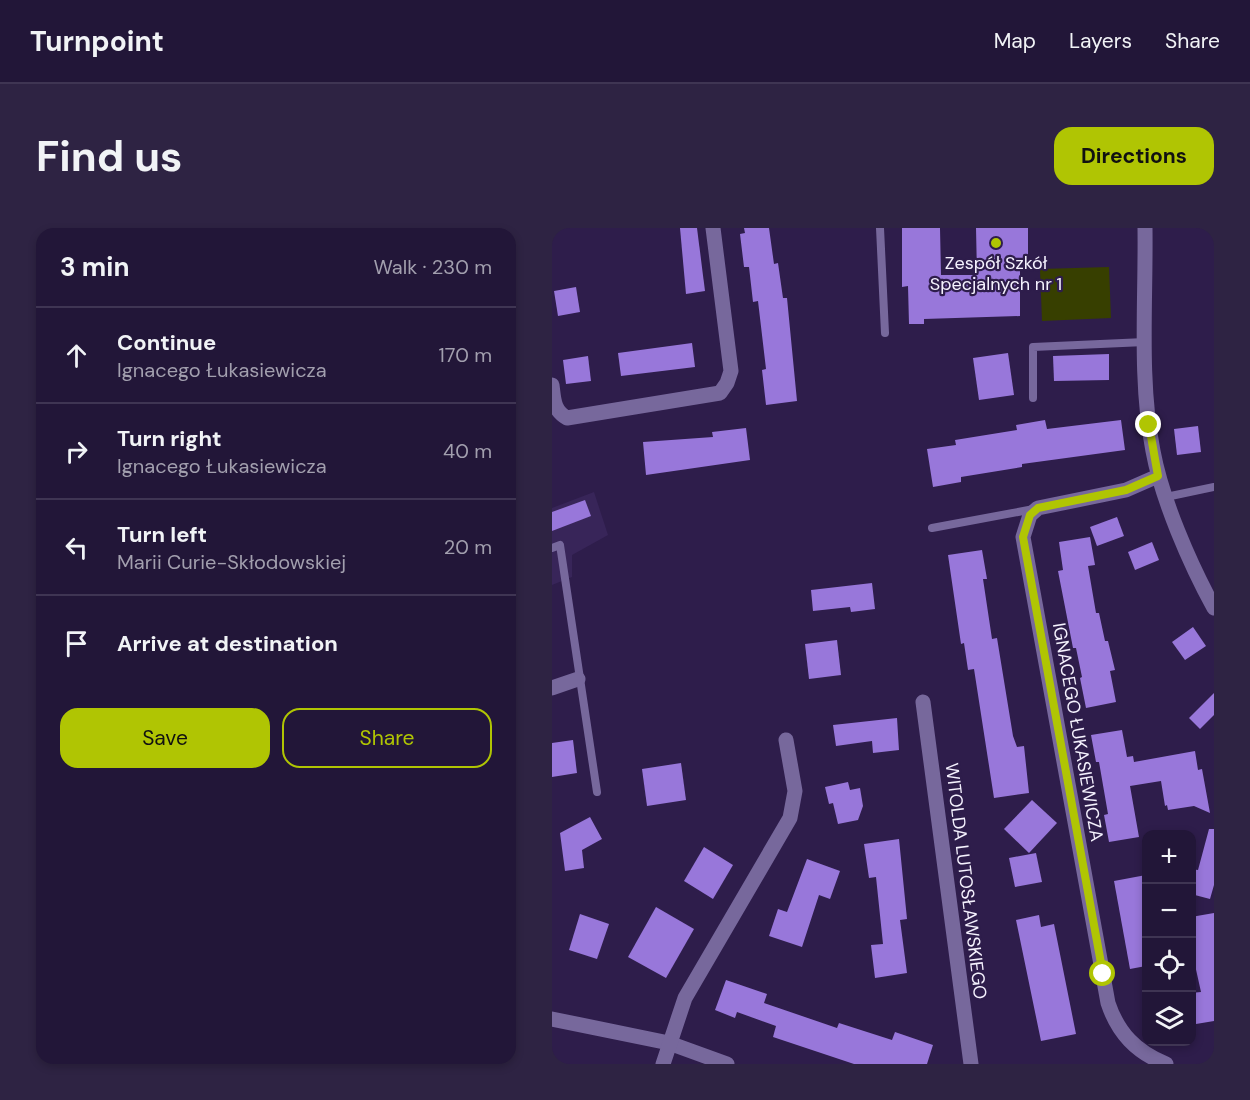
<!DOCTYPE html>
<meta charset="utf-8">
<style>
body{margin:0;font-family:"DM Sans",sans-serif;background:#2e2343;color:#f1f3f6}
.controls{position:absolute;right:18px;bottom:18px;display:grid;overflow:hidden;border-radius:12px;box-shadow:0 3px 9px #0003}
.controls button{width:54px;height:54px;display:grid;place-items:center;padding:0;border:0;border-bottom:2px solid #3f3553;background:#221638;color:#f1f3f6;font:30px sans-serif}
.stop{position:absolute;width:18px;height:18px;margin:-14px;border:4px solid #b0c503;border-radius:50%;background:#fff}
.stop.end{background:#b0c503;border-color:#fff;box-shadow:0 2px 6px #0008}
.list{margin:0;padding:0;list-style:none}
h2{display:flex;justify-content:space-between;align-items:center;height:78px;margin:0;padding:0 24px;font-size:26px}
h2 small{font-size:20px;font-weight:400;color:#a29fae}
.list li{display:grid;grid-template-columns:39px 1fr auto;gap:18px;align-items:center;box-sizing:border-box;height:96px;padding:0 24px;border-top:2px solid #3f3553}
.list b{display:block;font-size:22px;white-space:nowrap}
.list p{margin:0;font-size:20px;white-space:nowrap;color:#a29fae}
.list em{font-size:20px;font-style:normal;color:#a29fae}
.actions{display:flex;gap:12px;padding:18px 24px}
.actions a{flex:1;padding:14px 0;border:2px solid #b0c503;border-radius:18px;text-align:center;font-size:21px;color:#b0c503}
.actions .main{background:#b0c503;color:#111}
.icon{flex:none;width:33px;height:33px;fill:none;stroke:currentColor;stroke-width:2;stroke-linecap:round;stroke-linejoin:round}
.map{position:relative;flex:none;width:662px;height:836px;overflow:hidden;border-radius:18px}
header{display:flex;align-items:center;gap:36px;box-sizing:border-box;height:84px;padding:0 30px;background:#221638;border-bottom:2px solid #3f3553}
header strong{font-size:28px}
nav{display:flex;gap:33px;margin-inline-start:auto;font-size:21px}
.intro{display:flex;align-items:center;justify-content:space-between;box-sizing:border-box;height:144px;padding:0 36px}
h1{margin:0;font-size:42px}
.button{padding:15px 27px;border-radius:18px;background:#b0c503;color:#111;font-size:21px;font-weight:700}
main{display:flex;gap:36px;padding:0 36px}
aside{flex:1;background:#221638;border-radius:18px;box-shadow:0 3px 9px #0003}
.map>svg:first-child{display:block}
.built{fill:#382559}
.green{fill:#373f00}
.building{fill:#9877da}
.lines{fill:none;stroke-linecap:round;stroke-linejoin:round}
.service{stroke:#77689c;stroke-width:8}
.minor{stroke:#77689c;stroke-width:15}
.route{stroke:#b0c503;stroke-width:8}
.poi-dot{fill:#b0c503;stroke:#2e1d4b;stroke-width:2}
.labels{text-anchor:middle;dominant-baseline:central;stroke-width:4.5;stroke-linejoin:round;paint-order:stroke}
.poi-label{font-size:18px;fill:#f5f2fe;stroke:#2e1d4b}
.street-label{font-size:18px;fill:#f5f2fe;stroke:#2e1d4b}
</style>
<header>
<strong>Turnpoint</strong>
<nav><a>Map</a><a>Layers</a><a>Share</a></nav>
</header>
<div class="intro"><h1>Find us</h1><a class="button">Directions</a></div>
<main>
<aside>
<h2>3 min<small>Walk · 230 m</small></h2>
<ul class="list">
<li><svg class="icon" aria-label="ahead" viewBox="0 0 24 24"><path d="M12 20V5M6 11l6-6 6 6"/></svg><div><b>Continue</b><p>Ignacego Łukasiewicza</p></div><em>170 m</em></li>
<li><svg class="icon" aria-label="right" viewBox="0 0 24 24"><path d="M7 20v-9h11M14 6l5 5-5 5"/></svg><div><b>Turn right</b><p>Ignacego Łukasiewicza</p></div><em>40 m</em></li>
<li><svg class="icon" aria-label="left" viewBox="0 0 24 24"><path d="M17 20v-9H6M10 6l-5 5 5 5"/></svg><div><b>Turn left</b><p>Marii Curie-Skłodowskiej</p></div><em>20 m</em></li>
<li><svg class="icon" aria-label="arrive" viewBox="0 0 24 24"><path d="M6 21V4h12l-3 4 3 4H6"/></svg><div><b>Arrive at destination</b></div></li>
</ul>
<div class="actions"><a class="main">Save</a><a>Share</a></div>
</aside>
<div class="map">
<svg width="662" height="836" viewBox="0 0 662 836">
<rect width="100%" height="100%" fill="#2e1d4b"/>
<path class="built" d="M42,264L56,307L20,327V349L0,357V280Z"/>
<path class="green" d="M557,39L559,90L490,93L488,41Z"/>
<g class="building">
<path d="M128,0H145L153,63L134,66Z"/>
<path d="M192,0H217L222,36L226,35L231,70H235L245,173L214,177L210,142L214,141L206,73L201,74L197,39H192L188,6L193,5Z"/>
<path d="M350,0H388L389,47H425L424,0H476V31H468V88L372,91V96H357L356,58L350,59Z"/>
<path d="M24,59L28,84L6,88L2,63Z"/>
<path d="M140,115L143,139L69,148L66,125Z"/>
<path d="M456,125L462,167L427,172L421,130Z"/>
<path d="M557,126V152L502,153L501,128Z"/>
<path d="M36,128L39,153L14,156L11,132Z"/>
<path d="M493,192L495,201L569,192L573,222L470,236V239L409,249V254L381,259L375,221L404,217L403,212L465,202L464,197Z"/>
<path d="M646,198L649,224L625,227L622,201Z"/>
<path d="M194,200L198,232L94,247L91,214L161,209L160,204Z"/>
<path d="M33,272L39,288L0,303V284Z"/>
<path d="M565,289L572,308L545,318L538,299Z"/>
<path d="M538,309L543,337L536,338L544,385H547L553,413H556L563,442L558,443L564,474L534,480L528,450L530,449L524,420H521L506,343L511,342L507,314Z"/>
<path d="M600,314L607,332L583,342L576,324Z"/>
<path d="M430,322L435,351H431L440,411L445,410L461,508L465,519L472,518L477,565L442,570L422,441L416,442L412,415L409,416L396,327Z"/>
<path d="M320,355L323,381L299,384L298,379L261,383L259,362Z"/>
<path d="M641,399L654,418L633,432L620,414Z"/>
<path d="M285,412L289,447L257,451L253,416Z"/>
<path d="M662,465V487L648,501L637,490Z"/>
<path d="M345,490L347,522L321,525L320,513L284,518L281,497Z"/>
<path d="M570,502L575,529L581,528L582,534L643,523L646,542L650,541L658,585L642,578L616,582L615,577L613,578L609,553L578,558L587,609L557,614L552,587L556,586L547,534H544L539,507Z"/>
<path d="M21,512L25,545L0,549V515Z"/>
<path d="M129,535L134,572L95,578L90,541Z"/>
<path d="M296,554L298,562L308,560L311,578L306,592L286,596L281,575L277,576L273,559Z"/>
<path d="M480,572L505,595L477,625L452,601Z"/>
<path d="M38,589L50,611L30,622L32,640L13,643L8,605Z"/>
<path d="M657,601H662V657L658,671L639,666V641L646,642Z"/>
<path d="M347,611L355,691L348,692L355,745L323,750L319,717L331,716L324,649L317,650L312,616Z"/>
<path d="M152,619L181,637L161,671L132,653Z"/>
<path d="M484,625L490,654L463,659L457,630Z"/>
<path d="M255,631L288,643L278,671L267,667L250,719L217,708L226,681L235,684Z"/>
<path d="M594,647V738L578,741L562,653Z"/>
<path d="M104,679L142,701L114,750L76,729Z"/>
<path d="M662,685V793L644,796L639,765L649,764L639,719V689Z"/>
<path d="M28,686L57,696L45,731L17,722Z"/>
<path d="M487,687L489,699L502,696L524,806L489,813L464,692Z"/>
<path d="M174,752L215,766L212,775L285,800L287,795L340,812L343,804L381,817L375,836H302L221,809L224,798L185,784L183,790L163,782Z"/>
</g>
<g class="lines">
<g class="service">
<path d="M328,0L333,105"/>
<path d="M481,170V119L593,114"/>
<path d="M614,269L662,259"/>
<path d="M380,300L482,281"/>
<path d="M0,320L8,317L45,564"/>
</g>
<g class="minor">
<path d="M593,0C594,74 587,151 601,223C610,272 638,336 662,380"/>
<path d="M0,157C2,171 1,182 15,190L168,165L175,155L179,143L161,0"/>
<path d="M606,248L574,262L486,280L478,287L471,309L556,775C566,805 584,824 614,836"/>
<path d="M0,460L26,451"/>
<path d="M371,474L419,836"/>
<path d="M0,791L117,815L175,836"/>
<path d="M111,836L133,770L238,590L243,563L234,512"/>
</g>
</g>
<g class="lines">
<path class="route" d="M551,746L471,309L478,287L486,280L574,262L606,248L597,197"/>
</g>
<circle class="poi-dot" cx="444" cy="15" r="6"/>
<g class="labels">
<g class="poi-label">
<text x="444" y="35">Zespół Szkół<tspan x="444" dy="21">Specjalnych nr 1</tspan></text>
</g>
<g class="street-label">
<text transform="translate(526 504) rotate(80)">IGNACEGO ŁUKASIEWICZA</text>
<text transform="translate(414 653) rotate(83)">WITOLDA LUTOSŁAWSKIEGO</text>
</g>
</g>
</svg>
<div class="controls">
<button>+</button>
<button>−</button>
<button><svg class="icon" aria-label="locate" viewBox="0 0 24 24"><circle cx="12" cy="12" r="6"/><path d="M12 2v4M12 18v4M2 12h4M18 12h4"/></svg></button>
<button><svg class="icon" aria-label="layers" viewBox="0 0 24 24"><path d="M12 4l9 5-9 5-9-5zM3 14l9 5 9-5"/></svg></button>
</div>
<div class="stop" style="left:551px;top:746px"></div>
<div class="stop end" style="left:597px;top:197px"></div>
</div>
</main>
